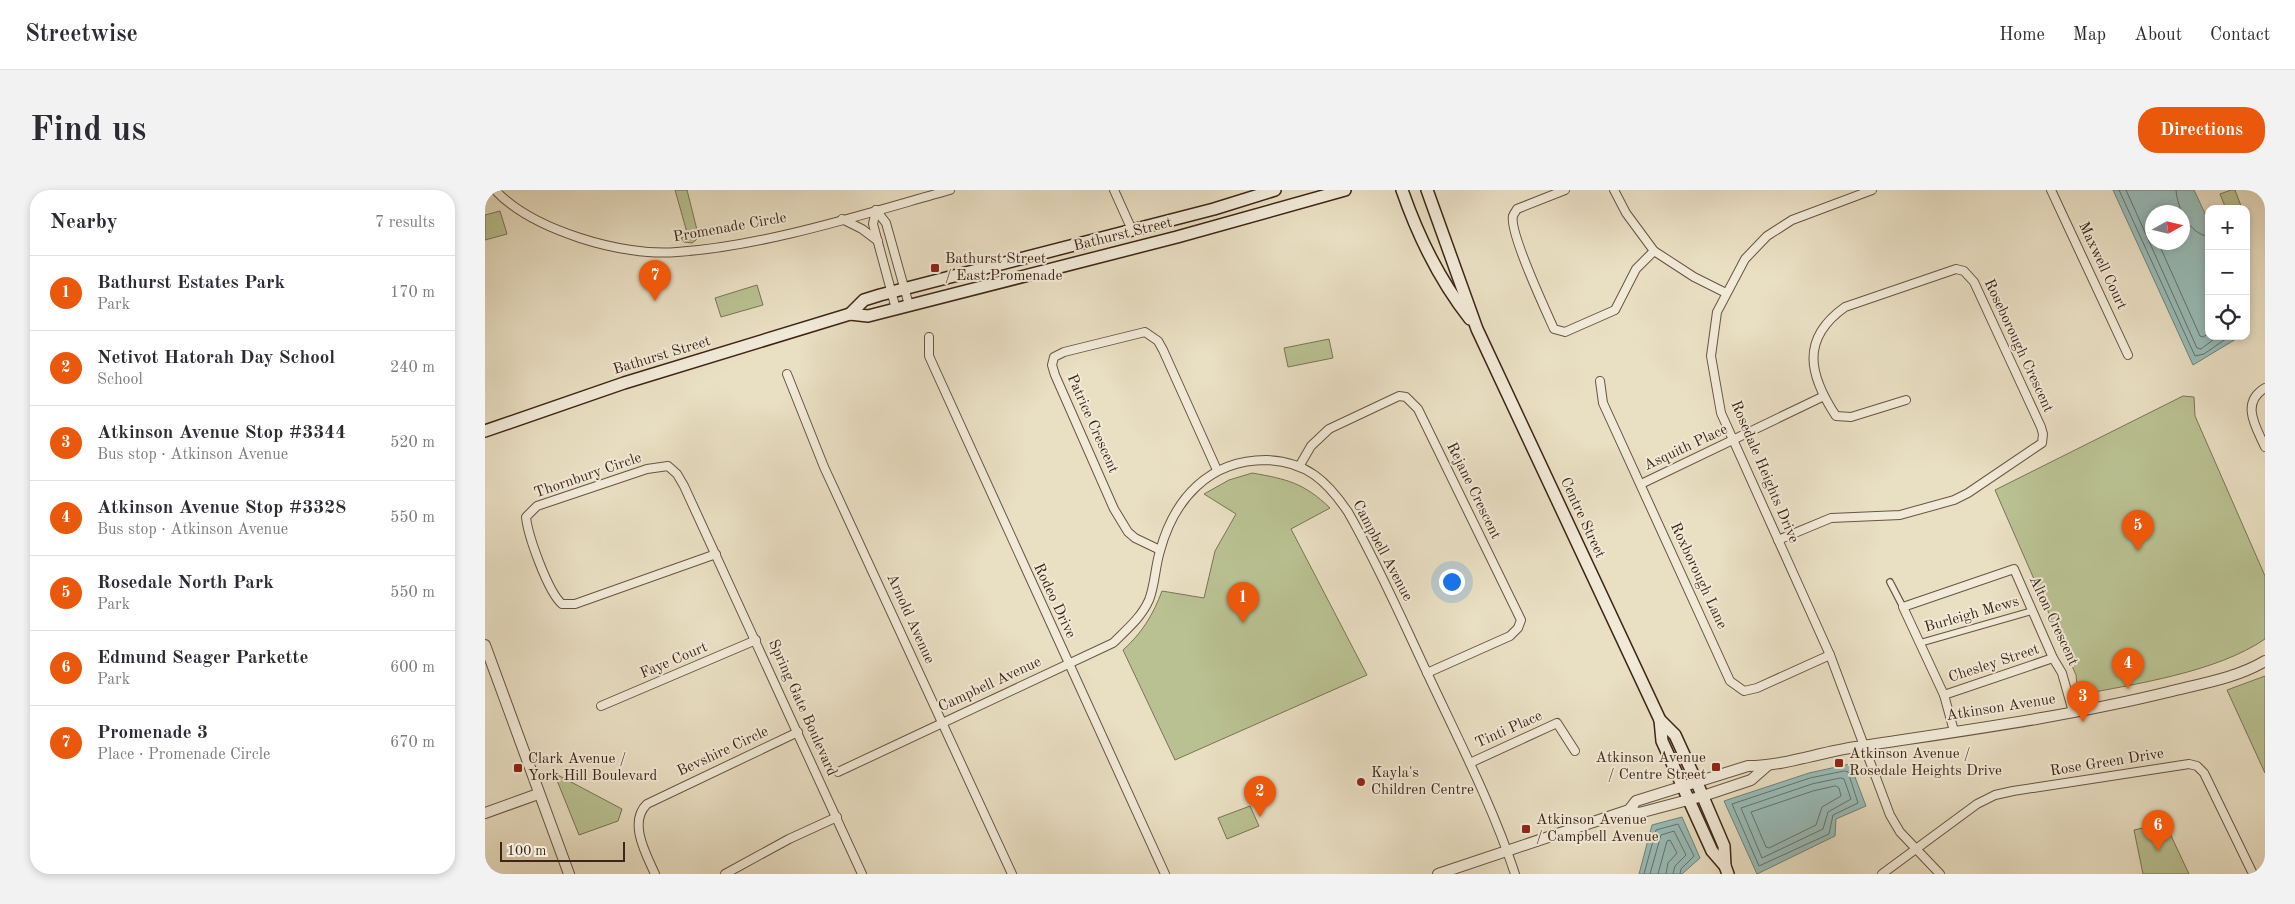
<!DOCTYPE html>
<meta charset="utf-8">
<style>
body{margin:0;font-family:"Old Standard TT",serif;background:#f2f2f3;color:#2b2b33}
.controls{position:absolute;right:15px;top:15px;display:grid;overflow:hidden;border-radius:10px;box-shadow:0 2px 8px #0003}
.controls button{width:45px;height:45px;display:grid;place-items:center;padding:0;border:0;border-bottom:1px solid #e1e1e2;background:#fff;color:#2b2b33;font:25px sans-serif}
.compass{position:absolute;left:1660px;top:15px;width:45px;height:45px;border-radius:50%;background:#fff;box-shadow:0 2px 8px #0003;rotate:82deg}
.scale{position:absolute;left:15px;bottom:12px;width:125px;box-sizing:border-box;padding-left:5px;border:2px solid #3e2516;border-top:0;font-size:14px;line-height:18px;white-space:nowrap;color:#3e2516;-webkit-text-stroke:4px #f1ead8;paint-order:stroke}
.you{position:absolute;left:966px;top:391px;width:18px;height:18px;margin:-12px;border:4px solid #fff;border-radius:50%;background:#1a73e8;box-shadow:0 0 0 8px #1a73e833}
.badge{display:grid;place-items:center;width:32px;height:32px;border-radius:50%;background:#ea580c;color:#fff;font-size:16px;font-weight:700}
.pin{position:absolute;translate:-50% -41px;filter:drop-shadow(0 1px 2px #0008)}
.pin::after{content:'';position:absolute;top:26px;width:18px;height:15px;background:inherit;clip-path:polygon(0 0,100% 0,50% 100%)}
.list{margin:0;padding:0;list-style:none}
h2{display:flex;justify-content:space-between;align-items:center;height:65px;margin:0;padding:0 20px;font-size:21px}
h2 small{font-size:16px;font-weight:400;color:#7c7c81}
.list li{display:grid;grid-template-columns:32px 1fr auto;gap:15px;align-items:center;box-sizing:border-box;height:75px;padding:0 20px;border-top:1px solid #e1e1e2}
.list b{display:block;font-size:19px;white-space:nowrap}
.list p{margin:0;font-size:16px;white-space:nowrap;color:#7c7c81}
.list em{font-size:16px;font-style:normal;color:#7c7c81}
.icon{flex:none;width:28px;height:28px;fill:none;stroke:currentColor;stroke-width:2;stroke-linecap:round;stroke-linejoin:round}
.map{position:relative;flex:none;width:1780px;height:684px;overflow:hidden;border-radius:20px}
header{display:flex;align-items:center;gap:30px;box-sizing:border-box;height:70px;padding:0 25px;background:#fff;border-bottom:1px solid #e1e1e2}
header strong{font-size:24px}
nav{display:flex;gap:28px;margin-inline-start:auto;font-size:18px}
.intro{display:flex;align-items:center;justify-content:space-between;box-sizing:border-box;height:120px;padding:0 30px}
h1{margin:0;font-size:35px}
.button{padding:12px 22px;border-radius:20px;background:#ea580c;color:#fff;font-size:18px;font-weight:700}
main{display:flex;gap:30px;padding:0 30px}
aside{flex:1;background:#fff;border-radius:20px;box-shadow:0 2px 8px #0003}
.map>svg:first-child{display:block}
.green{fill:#b9c192;stroke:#7c7354}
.water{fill:#98bcb9;stroke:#748078;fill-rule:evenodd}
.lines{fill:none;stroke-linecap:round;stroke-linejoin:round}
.shore{stroke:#6b7068;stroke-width:1}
.pedestrian-casing{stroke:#695441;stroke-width:8}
.minor-casing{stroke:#695441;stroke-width:10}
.tertiary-casing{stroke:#695441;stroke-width:12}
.secondary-casing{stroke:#3e2516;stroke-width:14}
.pedestrian{stroke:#f1ead8;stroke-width:5.5}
.minor{stroke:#f1ead8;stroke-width:8}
.tertiary{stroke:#f1ead8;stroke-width:10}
.secondary{stroke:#f1ead8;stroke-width:11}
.poi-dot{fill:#8f2418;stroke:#f1ead8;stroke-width:2}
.labels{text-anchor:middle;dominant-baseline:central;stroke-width:4;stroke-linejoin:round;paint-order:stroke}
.street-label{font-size:15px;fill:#3e2516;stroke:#f1ead8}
.poi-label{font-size:15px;fill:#3e2516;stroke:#f1ead8;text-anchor:start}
</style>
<header>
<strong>Streetwise</strong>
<nav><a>Home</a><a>Map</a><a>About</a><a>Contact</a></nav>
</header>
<div class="intro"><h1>Find us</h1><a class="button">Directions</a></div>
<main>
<aside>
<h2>Nearby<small>7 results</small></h2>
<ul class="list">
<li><span class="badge">1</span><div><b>Bathurst Estates Park</b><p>Park</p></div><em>170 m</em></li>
<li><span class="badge">2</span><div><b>Netivot Hatorah Day School</b><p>School</p></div><em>240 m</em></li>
<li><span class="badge">3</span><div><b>Atkinson Avenue Stop #3344</b><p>Bus stop · Atkinson Avenue</p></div><em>520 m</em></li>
<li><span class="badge">4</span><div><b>Atkinson Avenue Stop #3328</b><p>Bus stop · Atkinson Avenue</p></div><em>550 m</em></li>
<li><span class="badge">5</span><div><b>Rosedale North Park</b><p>Park</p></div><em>550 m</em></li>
<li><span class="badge">6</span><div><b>Edmund Seager Parkette</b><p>Park</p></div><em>600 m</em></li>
<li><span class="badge">7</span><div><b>Promenade 3</b><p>Place · Promenade Circle</p></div><em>670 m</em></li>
</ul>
</aside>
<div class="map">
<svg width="1780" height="684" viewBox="0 0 1780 684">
<rect width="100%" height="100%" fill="#e9dfc3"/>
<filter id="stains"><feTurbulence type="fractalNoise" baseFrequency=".004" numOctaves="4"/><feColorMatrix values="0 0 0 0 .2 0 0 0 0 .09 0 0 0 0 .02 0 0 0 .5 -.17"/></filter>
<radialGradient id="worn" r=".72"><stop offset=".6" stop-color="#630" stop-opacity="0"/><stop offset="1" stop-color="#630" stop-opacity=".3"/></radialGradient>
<g class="green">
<path d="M190,0H202L213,44L211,50L207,53L199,52L196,48L203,46Z"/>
<path d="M1746,0H1750L1756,16L1741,19L1735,4Z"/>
<path d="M15,21L22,44L0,50V25Z"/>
<path d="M272,95L278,115L236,127L230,108Z"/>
<path d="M844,149L848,168L803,177L799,158Z"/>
<path d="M1698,206L1709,207L1710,226L1780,386V449C1732,482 1651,494 1593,505L1591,485L1510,300Z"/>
<path d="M767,283C802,289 819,293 845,318L806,339L882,485L690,570L638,460C657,443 668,425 677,401L719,408L730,361L751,324L719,304L744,290Z"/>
<path d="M1780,486V583L1742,500Z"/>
<path d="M69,583L137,619L133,631L94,645Z"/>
<path d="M765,616L774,636L742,649L733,628Z"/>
<path d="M1680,633L1704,684H1658L1649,640Z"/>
</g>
<g class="water">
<path d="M1628,0H1709L1724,32V146H1756L1708,175ZM1698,22V52H1668V22Z"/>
<path d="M1365,574L1381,616L1351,629L1350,646L1272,684L1239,611L1324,583Z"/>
<path d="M1197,627L1215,668L1197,684H1154L1167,635Z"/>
</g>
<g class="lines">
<g class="shore">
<path d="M1634,0L1710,166L1719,164L1745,146"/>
<path d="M1641,0L1712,158L1716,159L1733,146"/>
<path d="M1691,0C1692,17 1705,46 1724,46"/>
<path d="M1673,52L1715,146L1718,147L1724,143"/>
<path d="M1360,581L1363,582L1373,613L1348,625L1344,644L1274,676L1247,614L1325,588Z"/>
<path d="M1356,588L1359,589L1366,609L1343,622L1338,639L1277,668L1256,618L1327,594Z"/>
<path d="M1351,596L1354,598L1356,606L1337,617L1331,635L1284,658L1281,657L1266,622L1328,601Z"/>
<path d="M1159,684L1171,640L1193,634L1209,666L1196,679L1195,684"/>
<path d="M1165,684L1176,645L1189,641L1201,665L1190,676L1188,684"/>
<path d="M1173,684L1182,651L1185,650L1192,663L1183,673L1181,684"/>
</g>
<defs>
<g id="pedestrian">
<path d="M1405,392L1418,417"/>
<path d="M1435,453L1547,421"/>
</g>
<g id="minor">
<path d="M10,0C47,40 138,67 192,62C280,56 379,24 465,0"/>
<path d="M629,0L647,40"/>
<path d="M1080,0L1032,19C1031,21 1028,25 1028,26C1024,42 1061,121 1069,139L1080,142L1130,120L1151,79L1169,61"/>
<path d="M1129,0L1141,23L1169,61L1209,87L1241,103"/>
<path d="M1387,0L1307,30L1282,46L1260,69L1232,122L1226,166L1236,223L1345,465L1405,625L1415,642L1455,684"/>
<path d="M1566,0L1643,165"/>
<path d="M391,20L388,34L411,119"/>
<path d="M391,20L401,33L424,115"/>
<path d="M357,29L377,39L393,51"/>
<path d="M444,147V166L453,186L680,684"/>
<path d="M302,184L339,277L527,684"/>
<path d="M1115,191L1118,213L1245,491L1259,501L1272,498L1345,465"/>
<path d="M1780,198C1755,213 1771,237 1780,257"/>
<path d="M815,275L826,256L844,239L914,206L921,207L933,219L1036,430L1033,438L1025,446L942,483"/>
<path d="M1156,294L1337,207"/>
<path d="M1293,350L1346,328L1415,325L1469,310L1483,303L1557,253L1558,244L1556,237L1489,92L1479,81L1471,79L1360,117C1315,149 1324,185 1351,226L1366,227L1421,210"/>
<path d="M675,360L650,348L643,342L629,319L570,185L567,175L569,167L579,162L660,142L673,151L678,160L732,280"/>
<path d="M231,364L90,414H77C63,402 43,346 41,327L52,316L162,279L183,276L192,284L199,296L377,684"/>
<path d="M1459,505L1568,468"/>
<path d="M116,516L271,450"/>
<path d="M1469,541L1459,505L1418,417L1529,379L1568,468L1577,483L1588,522"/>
<path d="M985,573L1072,533L1090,561"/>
<path d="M353,582L628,453C641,440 656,428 664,410C670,395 670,377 675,361C689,309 724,270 781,270C821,271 842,291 863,322C894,376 919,434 945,489C975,553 1008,617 1030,684"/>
<path d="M170,684C161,664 143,632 162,614L313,542"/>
<path d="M240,684L304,649L352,627"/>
<path d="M1397,684L1492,614L1510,605L1528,601L1704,574L1712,576L1719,583L1768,684"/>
</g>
<g id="tertiary">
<path d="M0,455L84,684"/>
<path d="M1144,620L1154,623L1218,606L1266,590L1282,576"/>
<path d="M0,623L53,604"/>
<path d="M953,684L1144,620L1151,611L1263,576C1300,576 1335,562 1371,557C1475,541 1581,527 1683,502C1715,494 1752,488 1780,471"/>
</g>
<g id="secondary">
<path d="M917,0C933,46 955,91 985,129"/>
<path d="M942,0L992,139L1175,530L1190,545L1212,593L1239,656L1240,676"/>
<path d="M365,124L379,110L395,105L729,19L790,0"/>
<path d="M0,241L139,193L365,124L383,126L692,47L860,0"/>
<path d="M1175,530L1177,551L1227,661L1240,676L1243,684"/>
</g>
</defs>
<use href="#pedestrian" class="pedestrian-casing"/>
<use href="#minor" class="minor-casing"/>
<use href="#tertiary" class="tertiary-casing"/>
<use href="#secondary" class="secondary-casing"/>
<use href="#pedestrian" class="pedestrian"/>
<use href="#minor" class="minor"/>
<use href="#tertiary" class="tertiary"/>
<use href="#secondary" class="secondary"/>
</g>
<g class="poi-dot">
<rect x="445" y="73" width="10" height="10" rx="2.5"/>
<rect x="1349" y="568" width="10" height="10" rx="2.5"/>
<rect x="1226" y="572" width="10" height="10" rx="2.5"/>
<rect x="28" y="573" width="10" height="10" rx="2.5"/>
<circle cx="876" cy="592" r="5"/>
<rect x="1036" y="634" width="10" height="10" rx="2.5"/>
</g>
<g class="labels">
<g class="street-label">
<text transform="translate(245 38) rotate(-10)">Promenade Circle</text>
<text transform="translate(638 45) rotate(-14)">Bathurst Street</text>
<text transform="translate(1617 76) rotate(65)">Maxwell Court</text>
<text transform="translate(1533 156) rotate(65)">Roseborough Crescent</text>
<text transform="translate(177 166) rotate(-17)">Bathurst Street</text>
<text transform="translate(607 234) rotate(66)">Patrice Crescent</text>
<text transform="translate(1201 258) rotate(-25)">Asquith Place</text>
<text transform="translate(1279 282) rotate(67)">Rosedale Heights Drive</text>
<text transform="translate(103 286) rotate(-19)">Thornbury Circle</text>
<text transform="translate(988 301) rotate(64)">Rejane Crescent</text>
<text transform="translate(1097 328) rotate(65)">Centre Street</text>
<text transform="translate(897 361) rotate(62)">Campbell Avenue</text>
<text transform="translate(1213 386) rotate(65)">Roxborough Lane</text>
<text transform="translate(569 411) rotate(65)">Rodeo Drive</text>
<text transform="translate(1487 425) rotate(-16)">Burleigh Mews</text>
<text transform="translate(425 429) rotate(66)">Arnold Avenue</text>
<text transform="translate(1568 431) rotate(65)">Alton Crescent</text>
<text transform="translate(189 471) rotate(-23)">Faye Court</text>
<text transform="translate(1509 474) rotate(-18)">Chesley Street</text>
<text transform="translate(505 495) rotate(-25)">Campbell Avenue</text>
<text transform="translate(317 518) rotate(66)">Spring Gate Boulevard</text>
<text transform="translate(1516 518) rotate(-9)">Atkinson Avenue</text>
<text transform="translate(1024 540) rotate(-24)">Tinti Place</text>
<text transform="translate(238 562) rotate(-25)">Bevshire Circle</text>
<text transform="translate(1622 573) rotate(-9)">Rose Green Drive</text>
</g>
<g class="poi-label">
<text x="460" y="69">Bathurst Street<tspan x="460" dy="17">/ East Promenade</tspan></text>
<text x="1364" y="564">Atkinson Avenue /<tspan x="1364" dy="17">Rosedale Heights Drive</tspan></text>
<text x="1221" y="568" text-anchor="end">Atkinson Avenue<tspan x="1221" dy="17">/ Centre Street</tspan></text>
<text x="43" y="569">Clark Avenue /<tspan x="43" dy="17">York Hill Boulevard</tspan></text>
<text x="886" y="583">Kayla's<tspan x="886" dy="17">Children Centre</tspan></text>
<text x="1051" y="630">Atkinson Avenue<tspan x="1051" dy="17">/ Campbell Avenue</tspan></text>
</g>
</g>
<rect width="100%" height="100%" filter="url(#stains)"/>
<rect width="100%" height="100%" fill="url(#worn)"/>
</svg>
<div class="controls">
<button>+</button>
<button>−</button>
<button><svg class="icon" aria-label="locate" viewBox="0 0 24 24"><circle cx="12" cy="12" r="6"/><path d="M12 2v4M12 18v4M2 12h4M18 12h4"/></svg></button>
</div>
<svg class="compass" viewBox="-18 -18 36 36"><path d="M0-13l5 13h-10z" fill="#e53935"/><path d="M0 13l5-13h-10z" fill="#7c7c81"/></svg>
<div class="scale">100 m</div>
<div class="you"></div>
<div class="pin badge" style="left:758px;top:433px">1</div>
<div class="pin badge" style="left:775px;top:627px">2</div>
<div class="pin badge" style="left:1598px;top:532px">3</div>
<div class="pin badge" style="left:1643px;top:499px">4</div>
<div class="pin badge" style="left:1653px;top:361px">5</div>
<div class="pin badge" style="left:1673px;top:661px">6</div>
<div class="pin badge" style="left:170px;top:111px">7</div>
</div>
</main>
